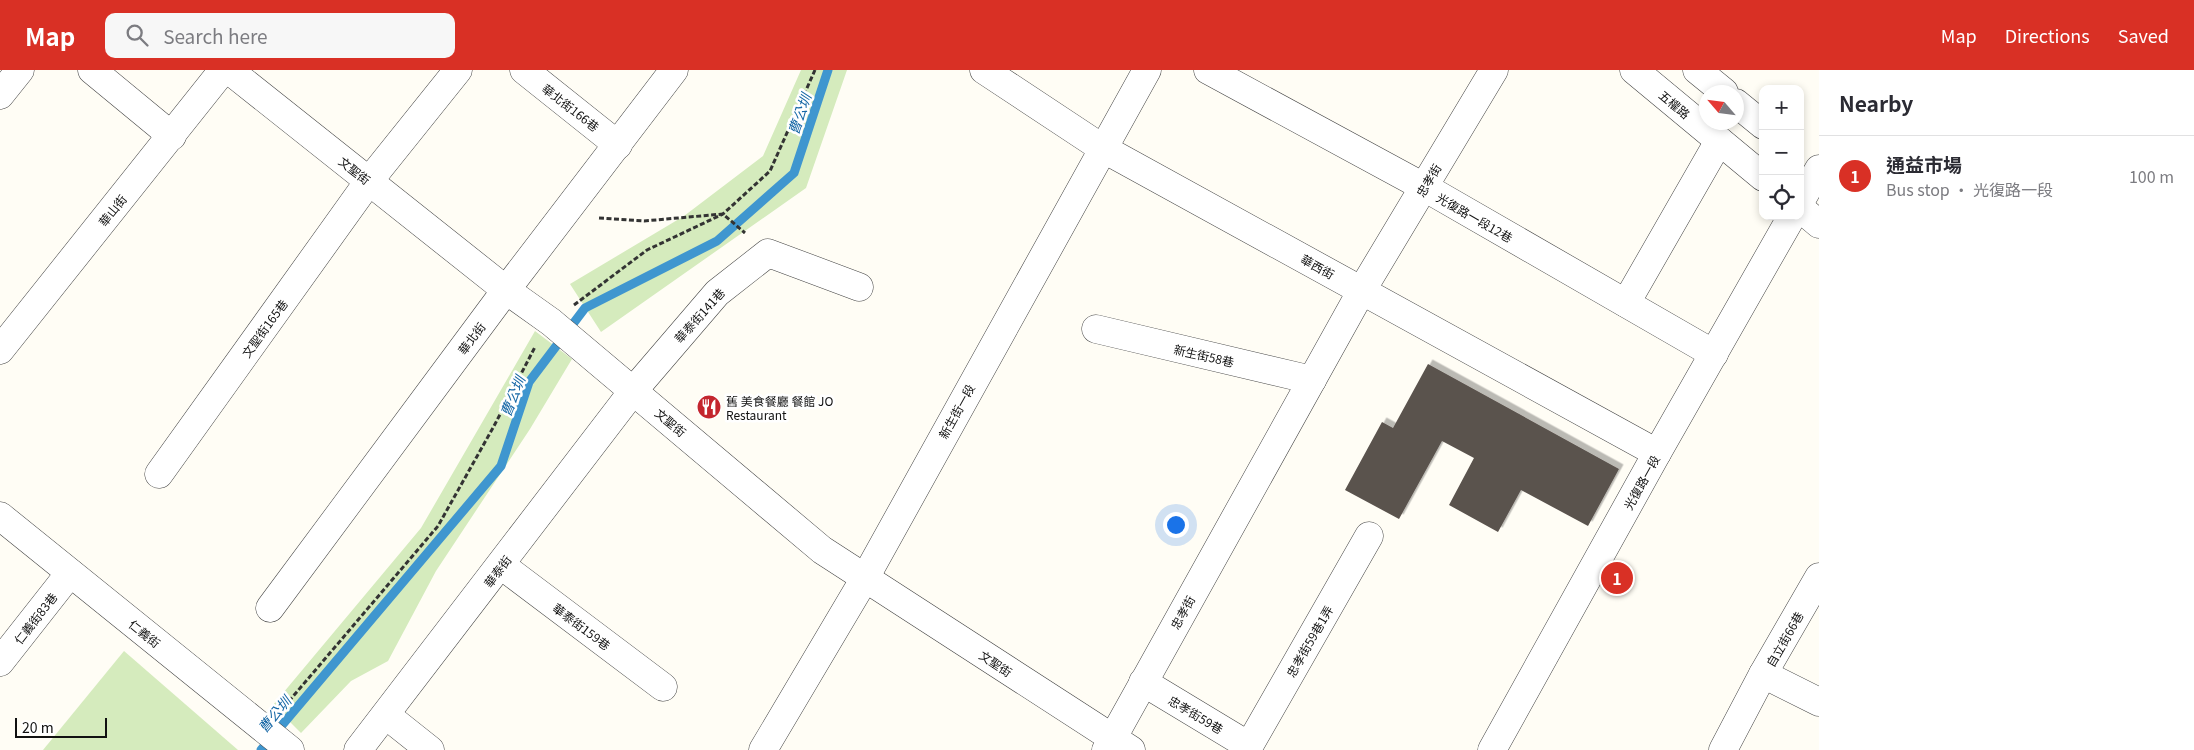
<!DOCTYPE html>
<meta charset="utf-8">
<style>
body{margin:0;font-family:Georgia,"Noto Sans TC",serif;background:#f7f7f7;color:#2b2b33}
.controls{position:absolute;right:15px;top:15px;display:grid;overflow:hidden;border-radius:10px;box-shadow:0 2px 8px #0003}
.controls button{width:45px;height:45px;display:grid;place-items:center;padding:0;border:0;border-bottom:1px solid #e1e1e2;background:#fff;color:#2b2b33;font:25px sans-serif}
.compass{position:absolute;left:1699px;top:15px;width:45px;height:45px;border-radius:50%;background:#fff;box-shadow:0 2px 8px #0003;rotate:298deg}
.scale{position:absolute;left:15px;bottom:12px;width:92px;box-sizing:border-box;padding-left:5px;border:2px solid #111;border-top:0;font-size:14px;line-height:18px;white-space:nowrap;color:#111;-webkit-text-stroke:4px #fff;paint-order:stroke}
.you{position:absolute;left:1175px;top:454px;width:18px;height:18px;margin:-12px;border:4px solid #fff;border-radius:50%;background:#1a73e8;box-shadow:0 0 0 8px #1a73e833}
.badge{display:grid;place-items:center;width:32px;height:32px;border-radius:50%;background:#d93025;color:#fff;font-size:16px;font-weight:700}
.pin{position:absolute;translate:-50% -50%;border:2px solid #fff;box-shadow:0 1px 5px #0006}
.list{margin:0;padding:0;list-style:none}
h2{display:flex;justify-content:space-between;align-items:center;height:65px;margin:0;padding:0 20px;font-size:21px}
h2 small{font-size:16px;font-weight:400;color:#7c7c81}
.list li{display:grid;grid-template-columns:32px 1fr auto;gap:15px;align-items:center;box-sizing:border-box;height:80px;padding:0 20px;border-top:1px solid #e1e1e2}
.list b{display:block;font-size:19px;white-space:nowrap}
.list p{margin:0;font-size:16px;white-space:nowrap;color:#7c7c81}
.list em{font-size:16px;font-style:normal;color:#7c7c81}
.icon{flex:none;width:28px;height:28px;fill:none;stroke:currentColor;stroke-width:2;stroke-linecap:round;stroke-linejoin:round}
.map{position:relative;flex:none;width:1819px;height:680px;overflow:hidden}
header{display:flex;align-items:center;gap:30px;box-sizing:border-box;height:70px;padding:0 25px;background:#d93025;color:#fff}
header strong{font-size:24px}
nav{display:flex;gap:28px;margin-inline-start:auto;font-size:18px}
.search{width:350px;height:45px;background:#f7f7f7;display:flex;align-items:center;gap:12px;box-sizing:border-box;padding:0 18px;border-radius:10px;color:#7c7c81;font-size:19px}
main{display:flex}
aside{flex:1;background:#fff}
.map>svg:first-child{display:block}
.green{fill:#d5ebbd}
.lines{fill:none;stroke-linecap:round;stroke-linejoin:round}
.stream{stroke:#3f96cf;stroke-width:9}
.building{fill:#5a524d;filter:url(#shadow)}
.minor-casing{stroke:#444;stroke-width:29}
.path{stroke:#333;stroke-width:3;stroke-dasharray:5 2.5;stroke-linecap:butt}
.minor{stroke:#fff;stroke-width:28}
.labels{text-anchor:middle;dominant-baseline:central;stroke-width:5;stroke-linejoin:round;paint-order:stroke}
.street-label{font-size:12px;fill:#111;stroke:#fff}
.poi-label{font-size:12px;fill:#111;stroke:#fff;text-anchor:start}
.water-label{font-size:14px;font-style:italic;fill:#1768a6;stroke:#fff}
</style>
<header>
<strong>Map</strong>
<div class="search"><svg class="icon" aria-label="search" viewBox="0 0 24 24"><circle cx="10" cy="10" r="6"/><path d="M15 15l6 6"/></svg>Search here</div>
<nav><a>Map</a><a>Directions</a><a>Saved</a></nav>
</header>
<main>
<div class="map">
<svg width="1819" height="680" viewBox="0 0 1819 680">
<defs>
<filter id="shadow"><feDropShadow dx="4.5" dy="-4.5" stdDeviation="0" flood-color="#0004"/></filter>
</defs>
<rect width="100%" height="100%" fill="#fffdf5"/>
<g class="green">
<path d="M801,0H847L806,118L601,262L570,214L684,146L763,86Z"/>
<path d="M535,261L572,289L530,359L436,501L388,591L351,611L301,663L273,635L421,458Z"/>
<path d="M124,581L238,680H43Z"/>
</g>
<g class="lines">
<path class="stream" d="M261,680L501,396L529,312L585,238L717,171L794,103L828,0"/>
</g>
<path class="building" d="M1428,294L1619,399L1588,456L1521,420L1498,462L1449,435L1474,388L1442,371L1399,449L1345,420L1382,352L1393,358Z"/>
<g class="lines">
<defs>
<g id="minor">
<path d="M92,0L172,66"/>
<path d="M229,0L506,220L551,252L822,480L1131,680"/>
<path d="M524,0L618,75"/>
<path d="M984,0L1102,78L1657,383"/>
<path d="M1208,0L1424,117L1714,284"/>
<path d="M1634,0L1763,107"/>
<path d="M1697,0L1724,22"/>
<path d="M0,25L20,0"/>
<path d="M1736,33L1763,55"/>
<path d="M1800,132L1819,99"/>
<path d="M1800,138L1819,154"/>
<path d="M1626,233L1719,71"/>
<path d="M1096,259L1312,310"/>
<path d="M0,280L223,0"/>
<path d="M159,404L369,111L458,0"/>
<path d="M0,446L290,680"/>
<path d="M501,495L663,617"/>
<path d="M270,538L506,220L674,0"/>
<path d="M0,592L70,503"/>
<path d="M1763,604L1819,507"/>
<path d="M1143,612L1249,676L1369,466"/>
<path d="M386,645L430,680"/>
<path d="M358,680L633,321L717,223L768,183L859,217"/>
<path d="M763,680L865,508L1147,0"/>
<path d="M1106,680L1362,220L1494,0"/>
<path d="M1492,680L1657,383L1792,146"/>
<path d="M1723,680L1763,604L1819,632"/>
</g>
</defs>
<use href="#minor" class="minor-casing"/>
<g class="path">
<path d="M599,148L644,151L723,144L745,163"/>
<path d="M574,235L647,180L723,144L770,101L815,0"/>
<path d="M284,637L438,456L494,356L535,277"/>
</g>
<use href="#minor" class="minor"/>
</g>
<defs>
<symbol id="restaurant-disc" viewBox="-11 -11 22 22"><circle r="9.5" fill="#c4262e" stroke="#fff"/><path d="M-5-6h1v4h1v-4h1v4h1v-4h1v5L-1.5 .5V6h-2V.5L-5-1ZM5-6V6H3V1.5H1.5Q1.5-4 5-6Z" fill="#fff"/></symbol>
</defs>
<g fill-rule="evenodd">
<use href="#restaurant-disc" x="695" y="323" width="28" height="28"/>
</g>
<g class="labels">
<g class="street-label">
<text transform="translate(1675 34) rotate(40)">五權路</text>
<text transform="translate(571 37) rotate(38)">華北街166巷</text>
<text transform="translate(355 100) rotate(38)">文聖街</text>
<text transform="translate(1428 110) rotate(-59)">忠孝街</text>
<text transform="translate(112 140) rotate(-51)">華山街</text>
<text transform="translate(1475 147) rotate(30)">光復路一段12巷</text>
<text transform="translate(1318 196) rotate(29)">華西街</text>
<text transform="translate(699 245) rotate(-48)">華泰街141巷</text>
<text transform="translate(264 258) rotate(-54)">文聖街165巷</text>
<text transform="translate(471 268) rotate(-53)">華北街</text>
<text transform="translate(1204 285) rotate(13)">新生街58巷</text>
<text transform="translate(956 341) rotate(-61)">新生街一段</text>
<text transform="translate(671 352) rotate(40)">文聖街</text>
<text transform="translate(1641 412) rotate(-61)">光復路一段</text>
<text transform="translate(497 501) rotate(-53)">華泰街</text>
<text transform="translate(1182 542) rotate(-61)">忠孝街</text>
<text transform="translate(35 548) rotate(-52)">仁義街83巷</text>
<text transform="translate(582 556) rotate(37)">華泰街159巷</text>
<text transform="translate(145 563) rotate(39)">仁義街</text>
<text transform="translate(1784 569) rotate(-60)">自立街66巷</text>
<text transform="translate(1309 571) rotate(-60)">忠孝街59巷1弄</text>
<text transform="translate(996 593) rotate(33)">文聖街</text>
<text transform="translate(1196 644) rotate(31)">忠孝街59巷</text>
</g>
<g class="poi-label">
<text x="726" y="330">舊 美食餐廳 餐館 JO<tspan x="726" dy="14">Restaurant</tspan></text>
</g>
<g class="water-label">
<text transform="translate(799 44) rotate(-71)">曹公圳</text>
<text transform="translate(512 326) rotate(-68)">曹公圳</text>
<text transform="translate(274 644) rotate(-50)">曹公圳</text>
</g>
</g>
</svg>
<div class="controls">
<button>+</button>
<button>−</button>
<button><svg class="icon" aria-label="locate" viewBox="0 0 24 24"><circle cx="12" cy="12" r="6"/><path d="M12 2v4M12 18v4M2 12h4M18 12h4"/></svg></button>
</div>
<svg class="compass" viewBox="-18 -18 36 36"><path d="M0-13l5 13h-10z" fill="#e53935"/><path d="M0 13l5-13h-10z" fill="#7c7c81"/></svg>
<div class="scale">20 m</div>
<div class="you"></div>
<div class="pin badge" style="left:1617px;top:508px">1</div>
</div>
<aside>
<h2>Nearby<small></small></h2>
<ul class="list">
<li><span class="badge">1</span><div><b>通益市場</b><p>Bus stop · 光復路一段</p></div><em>100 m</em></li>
</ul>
</aside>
</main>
